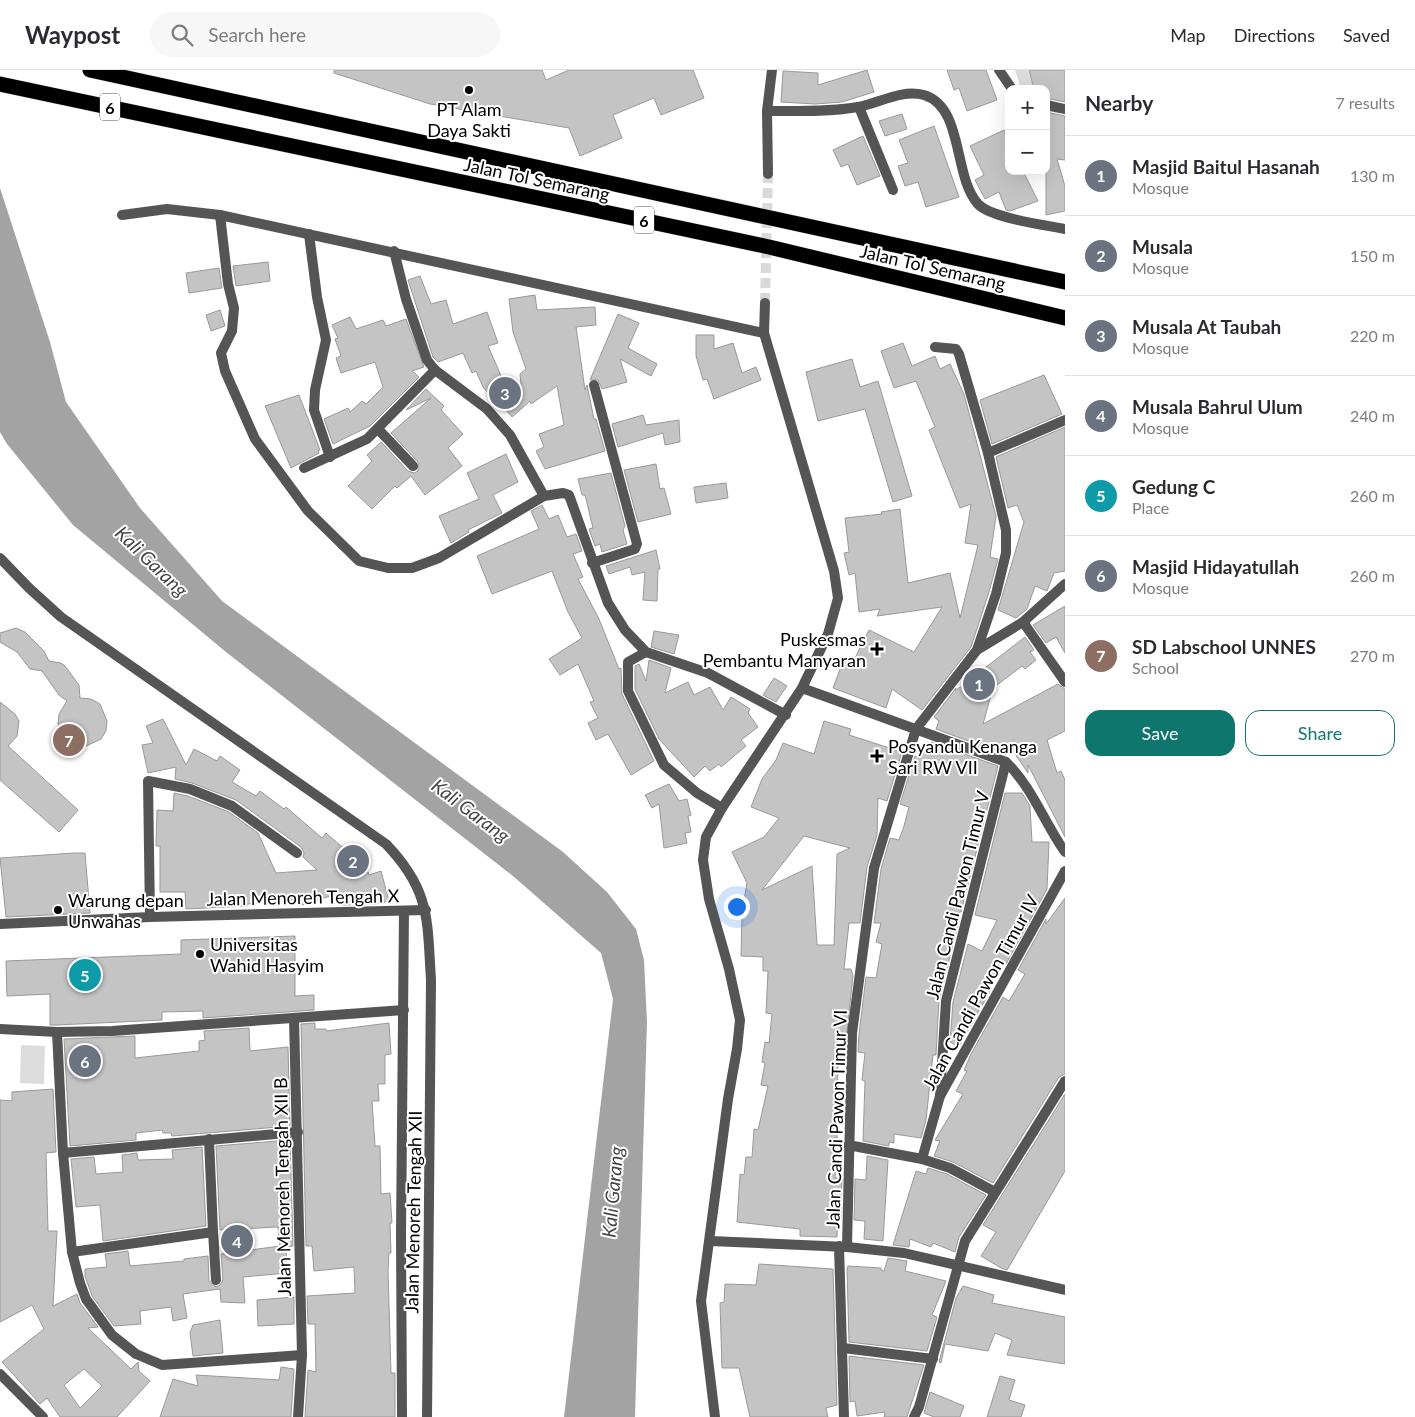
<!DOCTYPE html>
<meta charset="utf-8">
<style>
body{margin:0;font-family:Lato,sans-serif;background:#f7f7f7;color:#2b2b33}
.controls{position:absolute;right:15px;top:15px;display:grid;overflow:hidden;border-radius:10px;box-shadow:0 5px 20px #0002}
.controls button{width:45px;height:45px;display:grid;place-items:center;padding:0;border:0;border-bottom:1px solid #e1e1e2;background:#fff;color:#2b2b33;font:25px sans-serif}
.you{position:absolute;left:736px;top:836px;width:18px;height:18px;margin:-12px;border:4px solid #fff;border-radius:50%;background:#1a73e8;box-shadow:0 0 0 8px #1a73e833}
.badge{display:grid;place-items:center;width:32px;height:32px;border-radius:50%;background:#0f766e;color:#fff;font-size:16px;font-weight:700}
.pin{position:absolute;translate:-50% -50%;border:2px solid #fff;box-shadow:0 1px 5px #0006}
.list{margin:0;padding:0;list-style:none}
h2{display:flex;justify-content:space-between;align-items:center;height:65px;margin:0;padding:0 20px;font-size:21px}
h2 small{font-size:16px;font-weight:400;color:#7c7c81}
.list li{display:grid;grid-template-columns:32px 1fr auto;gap:15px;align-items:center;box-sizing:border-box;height:80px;padding:0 20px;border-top:1px solid #e1e1e2}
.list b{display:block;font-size:19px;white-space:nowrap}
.list p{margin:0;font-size:16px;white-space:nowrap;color:#7c7c81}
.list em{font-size:16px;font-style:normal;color:#7c7c81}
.actions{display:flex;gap:10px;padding:15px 20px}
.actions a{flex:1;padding:11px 0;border:1px solid #0f766e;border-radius:15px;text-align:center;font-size:18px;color:#0f766e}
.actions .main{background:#0f766e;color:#fff}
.icon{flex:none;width:28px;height:28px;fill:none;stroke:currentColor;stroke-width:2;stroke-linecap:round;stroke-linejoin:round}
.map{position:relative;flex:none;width:1065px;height:1347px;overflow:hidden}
header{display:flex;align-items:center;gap:30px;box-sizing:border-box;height:70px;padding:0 25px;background:#fff;border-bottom:1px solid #e1e1e2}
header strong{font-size:24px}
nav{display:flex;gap:28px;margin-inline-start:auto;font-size:18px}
.search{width:350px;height:45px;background:#f7f7f7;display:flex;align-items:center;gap:12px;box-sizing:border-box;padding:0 18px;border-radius:28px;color:#7c7c81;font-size:19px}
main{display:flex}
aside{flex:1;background:#fff}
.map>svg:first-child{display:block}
.green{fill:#dcdcdc}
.water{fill:#a3a3a3}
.building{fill:#c4c4c4;stroke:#999;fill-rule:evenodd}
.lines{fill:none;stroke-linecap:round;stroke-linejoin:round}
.street-tunnel{stroke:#d9d9d9;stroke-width:10;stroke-dasharray:10 5;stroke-linecap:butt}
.highway-casing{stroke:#dbdbdb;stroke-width:16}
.street{stroke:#555;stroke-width:10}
.highway{stroke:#000;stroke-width:15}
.poi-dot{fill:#000;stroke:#fff;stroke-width:2}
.labels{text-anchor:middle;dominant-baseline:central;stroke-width:4;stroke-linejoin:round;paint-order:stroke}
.shield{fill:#fff;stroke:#4c4c4c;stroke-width:1}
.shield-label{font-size:16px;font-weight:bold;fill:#000}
.poi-label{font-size:18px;fill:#000;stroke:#fff;text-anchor:start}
.street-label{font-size:18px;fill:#000;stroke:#fff}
.water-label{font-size:19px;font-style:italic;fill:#444;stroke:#fff}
</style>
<header>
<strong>Waypost</strong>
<div class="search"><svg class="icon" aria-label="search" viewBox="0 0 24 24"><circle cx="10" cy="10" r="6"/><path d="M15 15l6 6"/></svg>Search here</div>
<nav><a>Map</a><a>Directions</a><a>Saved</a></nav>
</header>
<main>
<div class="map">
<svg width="1065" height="1347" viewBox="0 0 1065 1347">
<rect width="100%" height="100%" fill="#fff"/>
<g class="green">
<path d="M1015,0H1028L1033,16L1021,19Z"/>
<path d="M21,975L45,976L44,1014L20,1013Z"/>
</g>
<path class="water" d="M0,118L50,272L66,332L140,438L222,531L563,782L607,822L636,859L644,890L647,952L635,1347H564L613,929L601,883L513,806L226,582L73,455L7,374L0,362Z"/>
<g class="building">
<path d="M334,0H542L546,10L569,0H693L704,28L661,45L654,28L613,45L622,68L580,86L569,58L430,34L334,3Z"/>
<path d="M867,0L874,22L842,32L815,34L781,32L783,1L818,3V15Z"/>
<path d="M947,0H986L997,30L967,41L959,18L954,20Z"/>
<path d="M1029,0H1065V32L1046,28V19H1034Z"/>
<path d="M1046,42L1065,46V90L1057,89L1065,116V141L1046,145Z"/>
<path d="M902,44L907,59L885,66L879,51Z"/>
<path d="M934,56L959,127L926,137L918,112L905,116L898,96L908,93L899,70Z"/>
<path d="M1004,60L1009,70V101H1023L1038,131L1010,141L1006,140L999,122L985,129L975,110L984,105L970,76Z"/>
<path d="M863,66L880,106L857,115L848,94L841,97L833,80Z"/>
<path d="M268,192L270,211L236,216L233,196Z"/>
<path d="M219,198L222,218L189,223L186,203Z"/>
<path d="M420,206L431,234L446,230L453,254L487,242L498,273L488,276L505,315L511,310L513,317L521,315L520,304L526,299L513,262L509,229L535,225L537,240L595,237L596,255L576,257L585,320L587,315L594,349H596L605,381L545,399L536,381L544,377L539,364L564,355L557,316L531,334L530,331L512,347L501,334L499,336L483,317L476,301L472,303L463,283L438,292L433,287L408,210Z"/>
<path d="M220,240L225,256L211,261L206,245Z"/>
<path d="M618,244L639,253L628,278L657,294L651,306L620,289L627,312L602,319L598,310H590Z"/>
<path d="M350,247L356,259L383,250L386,256L406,249L424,297L412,301L419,307L370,356L333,374L324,349L348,338L350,342L362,331L366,334L383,317L375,292L341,303L336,288L341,286L335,269L338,268L332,255Z"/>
<path d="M696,265H714V279L733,273L742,303L756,297L761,310L714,329L707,309L703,310L696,286Z"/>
<path d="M903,273L912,296L935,286L940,299L950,294L964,324L996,446L990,487L998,489L989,522L971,577L922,640L892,619L886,638L833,618L843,591L852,594L869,560L914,582L942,537L877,546L880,539L859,542L855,503L849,505L844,483L849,482L845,448L882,444L881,442L900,439L908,513L950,503L960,548L978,475L965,473L971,434L960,438L929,360L935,357L916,311L894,318L881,281Z"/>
<path d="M852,289L860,317L878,311L912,426L893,432L865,339L818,351L806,302Z"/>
<path d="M1044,305L1062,344L992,374L980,330Z"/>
<path d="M426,319L444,336L441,340L463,364L448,378L462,396L425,425L411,406L397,418L395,416L372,439L348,416L372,391L367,385L381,372L408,401L414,403L418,401V392L391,363L431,328L406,340Z"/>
<path d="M299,325L320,380H318L319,383L291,398L265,336Z"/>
<path d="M643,345L646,355L679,350L680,372L665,375L663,363L618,377L612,354Z"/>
<path d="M1065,357V501L1054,503L1047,521L1035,516L1027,539L1016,548L998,540L1024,452L1017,435L1008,438L996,387Z"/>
<path d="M506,384L518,412L493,425L502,443L468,460L469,462L451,473L439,446L479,429L467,403Z"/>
<path d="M656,394L660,419L664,418L671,444L638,452L624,400Z"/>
<path d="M611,403L625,456L623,460L627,474L602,482L600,474L595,476L589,459L593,458L585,425H582L578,409Z"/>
<path d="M726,413L728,428L696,433L694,417Z"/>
<path d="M542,435L549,449L558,445L567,467L576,464L582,481L573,484L583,507L578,509L599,549L619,599L621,598L622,624L654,691L631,705L608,664L596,670L588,653L598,648L590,632L594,631L578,594L560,605L549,589L582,568L568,542L552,501L492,524L477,486L539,459L531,441Z"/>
<path d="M656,480L660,499H658L657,531L643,530L645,502L632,505L630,497L609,504L606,496Z"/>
<path d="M1065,536V583L1056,567L1046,573L1033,555Z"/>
<path d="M16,558L25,562L44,581L49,591L61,593L65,596L79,615L80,628L91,629L100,634L107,651L106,661L101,669L84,677L74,676L66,671L58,654L59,644L67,631L59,625L42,601L30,599L17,582L0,572V563Z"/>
<path d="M654,561L679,565L674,584L651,577Z"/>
<path d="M1025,567L1034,580L1030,582L1036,590L1025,599L1022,596L993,618L983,654L1058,614L1065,619V661L1047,670L1057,703L1061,701L1065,710V767L1028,695V703L1009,675L1006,685L936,659L939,651L934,647L956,618L955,621Z"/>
<path d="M649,590L671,598L665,623L688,612L694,625L710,617L723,640L731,627L750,639L748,643L758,657L741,670L746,676L721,697L719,694L710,701L705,696L694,707L659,669L635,619V596L639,594L646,611Z"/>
<path d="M774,608L787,616L776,632L763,625Z"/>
<path d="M0,632L15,644L19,651L17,666L8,676L78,740L59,762L0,710Z"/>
<path d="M163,649L186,695L194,679L217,691L220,686L240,700L232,712L256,726L260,721L284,739L286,737L322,768L326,763L348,782L361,779L366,802H368L369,805L381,801L389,831L376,834L343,835L340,823L302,835L300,829L247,834V836L186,839L185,822H160V776H156L157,740L173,741L174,723L188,726L229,742L258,763L276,803L317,800L303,787L304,783L301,777L236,730L192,713L175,709L176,697L148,703L142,675L153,673L146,656Z"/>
<path d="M824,651L851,659L849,665L902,682L887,731L878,728L877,765L867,797L860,853H849L844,899H851L853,906L845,980L838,979L837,1068H834L832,1097L836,1098L835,1108H842L841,1149H838L837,1167L800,1166V1159L737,1152L740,1104L744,1105L746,1087H752L754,1059L758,1060L768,1016L761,1015L765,993L762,992L765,972L769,973L772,944L766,943L768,901H763V887L741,886L742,845L741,848L747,813L732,782L764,767L779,748L751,737L762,709L776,690L783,673L814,684ZM804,766L850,778L837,784L834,875H817L812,796L762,820Z"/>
<path d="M931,672L998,696L961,842H959V851L939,930L936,985H933L926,1050L921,1068L894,1064V1073L889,1072V1076L863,1071L865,1011L862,1010L865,983L858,982L859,964L866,907L876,908L882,874L876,872L881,853H874L881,799L890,768L899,770L904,756L909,737L900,734L915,686L920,688L923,678L928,680Z"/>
<path d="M669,714L679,731L687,729L691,745L688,746L691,762L685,763L687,773L664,778L659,734L652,738L645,725Z"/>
<path d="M1005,723H1022L1030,736L1032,772H1049L1047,819L1006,894L1001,891L987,919L990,921L959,977L950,972L953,932L968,874L982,881L997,850L975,845Z"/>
<path d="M74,783H85L90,843L6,847L0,788Z"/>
<path d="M1065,828V1004L1059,1007L993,1113L953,1092L934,1086L940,1071L935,1070L963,1024L956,1021L967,1001L964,1000L971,984L1003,927L1009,931L1025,904L1018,900L1046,849V854Z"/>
<path d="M295,866V926L314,925V940L203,948V941L162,942V950L57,955H50V924L7,926L6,891L181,884V870Z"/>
<path d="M315,953V959H326V961L389,953L391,984L385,985V1014H378L379,1031H372L375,1076H380L381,1124L390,1123L392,1153H390L391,1183H389L388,1200L391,1303H395V1347H305L308,1300L316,1302L315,1254H308L307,1226L355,1223L354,1197L314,1201L312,1176H306L301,954Z"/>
<path d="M249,958L250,981L288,977L290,1056L172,1066L171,1063H163L162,1060L136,1063V1070L70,1076L64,969L135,966V988L199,981V971L205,970L204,961Z"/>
<path d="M53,1019L56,1082L46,1083L48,1161H57L53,1236L77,1224L80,1233L98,1257L88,1258L131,1299L138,1292L139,1301L150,1311L117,1347H60L47,1328L40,1334L2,1292L44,1259L32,1235L0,1252V1030L12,1031V1022ZM84,1299L102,1316L80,1338L64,1315Z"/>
<path d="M1065,1024V1101L1007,1200L1001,1198L981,1186L996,1162L983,1155Z"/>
<path d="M290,1070L293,1176L286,1177L287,1203L243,1207L245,1233L221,1232L220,1219L183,1224L187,1248L173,1251L171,1237L140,1241L141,1254L114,1256L92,1226L85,1206V1199L107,1197L105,1184L128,1181L130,1196L184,1191V1189L208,1186L209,1211L216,1217L220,1215L223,1210L221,1184L280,1176L278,1157L220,1160L216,1076Z"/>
<path d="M202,1077L206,1156L103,1171L100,1135L76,1137L71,1089L94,1087L96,1104L123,1102L122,1085L137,1083L138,1090L173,1089L172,1080Z"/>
<path d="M867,1086L888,1090L883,1171L864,1169L865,1151L854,1150L855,1109L866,1110Z"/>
<path d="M928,1098L947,1104L986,1125L959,1167L955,1182L933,1173L931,1177L910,1169L909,1177L893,1175L916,1101L926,1104Z"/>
<path d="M888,1188L907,1191L905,1201L946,1211L932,1245L937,1247L927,1281L849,1272L847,1199L848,1196L881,1198V1200L884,1201Z"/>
<path d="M759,1194L833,1199L837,1335L826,1338L828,1347H750L739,1298H722L720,1233L724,1232L725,1214L756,1215Z"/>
<path d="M963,1216L994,1225L992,1233L1065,1247V1294L1007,1285L1012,1270L995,1263L988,1281L945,1274L941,1293L939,1292L956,1228Z"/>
<path d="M294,1227V1254L258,1256L257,1230Z"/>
<path d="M220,1250L223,1283L193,1286L190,1263L193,1255Z"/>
<path d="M849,1286L924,1295L907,1347H884L885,1342L857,1346L855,1331L850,1332Z"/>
<path d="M281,1297L294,1299L291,1347H160L173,1309L198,1316L196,1305L279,1310Z"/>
<path d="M1000,1306L1015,1310L1009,1330L1025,1335L1021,1347H987Z"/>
<path d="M930,1322L964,1336L960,1347H934L924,1343Z"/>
</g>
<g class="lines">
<path class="street-tunnel" d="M765,233L768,104"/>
<defs>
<g id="highway">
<path d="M90,0L1065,212"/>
<path d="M0,14L769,177L1065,248"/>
</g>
</defs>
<use href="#highway" class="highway-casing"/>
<g class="street">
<path d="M999,0L1012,19"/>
<path d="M1046,35L1065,39"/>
<path d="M859,37L893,120"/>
<path d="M767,41C796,41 829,42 858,37C880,33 901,19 924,25C964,37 953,107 978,134C991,148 1045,155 1065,159"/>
<path d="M768,104L767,41L772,0"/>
<path d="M122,145L167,139L220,145L764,263"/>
<path d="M220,145L228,214L234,238L232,261L221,283L225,301L255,369L308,441L359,491L388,498H412L439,488L544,426"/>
<path d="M309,164L317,227L326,270L315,320L314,340L330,387"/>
<path d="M394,181L406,229L427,290L435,300L487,339L510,365L544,426L563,423L569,425L608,533L625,560L646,582L708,603L786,645"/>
<path d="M935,277L956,279L959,284L988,383L1006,460V483L996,524L977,580"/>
<path d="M378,359L413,396"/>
<path d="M988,383L1065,350"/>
<path d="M304,398L367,369L435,300"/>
<path d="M0,488L29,518L61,547L386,774C431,821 427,850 431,910L427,1347"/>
<path d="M592,493L635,479L637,474L594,315"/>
<path d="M1023,552L1065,612"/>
<path d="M646,582L628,592V621L664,695L697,723L722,738"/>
<path d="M802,618L1006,692C1032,717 1044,752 1065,782"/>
<path d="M150,847L148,711L190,719L232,736L297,783"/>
<path d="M0,854L150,847L426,840"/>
<path d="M294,948L302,1285L298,1347"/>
<path d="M0,959L57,962L112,961L404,940"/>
<path d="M57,962L63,1083L72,1182L80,1213L86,1229L112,1265L136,1284L162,1295L302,1285"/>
<path d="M940,1026L946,931L1006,692"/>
<path d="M848,1075L922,1089L950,1098L995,1122"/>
<path d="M63,1083L298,1062"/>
<path d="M922,1089L940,1026L1065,801"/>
<path d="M213,1162L216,1210"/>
<path d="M710,1171L847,1177L904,1183L1065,1220"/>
<path d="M839,1176L844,1347"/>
<path d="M847,1177L852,963L874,798L916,659L977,580L1023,552L1065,514"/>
<path d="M72,1182L213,1162L209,1069"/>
<path d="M843,1278L933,1289"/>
<path d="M0,1304L43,1347"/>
<path d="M402,1347L401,1164L404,841"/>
<path d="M715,1347L701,1231L728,1029L737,979L740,950L729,899L709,829L703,790L706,767L722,738L802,618L828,564L838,528L834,501L764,263L765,233"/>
<path d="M914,1347L919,1337L965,1171L1065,1011"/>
</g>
<use href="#highway" class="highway"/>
</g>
<g class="poi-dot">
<circle cx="469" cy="20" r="5"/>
<path d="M874.5 571.5h5v5h5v5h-5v5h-5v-5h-5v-5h5z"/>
<path d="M874.5 678.5h5v5h5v5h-5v5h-5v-5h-5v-5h5z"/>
<circle cx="58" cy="840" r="5"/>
<circle cx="200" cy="884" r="5"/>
</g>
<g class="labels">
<g class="shield">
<rect x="100" y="23.5" width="20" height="27" rx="4"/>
<rect x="634" y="136.5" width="20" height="27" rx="4"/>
</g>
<g class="shield-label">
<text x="110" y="37">6</text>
<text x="644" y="150">6</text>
</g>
<g class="poi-label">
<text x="469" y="39" text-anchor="middle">PT Alam<tspan x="469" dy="21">Daya Sakti</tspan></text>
<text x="866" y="569" text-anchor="end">Puskesmas<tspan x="866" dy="21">Pembantu Manyaran</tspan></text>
<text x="888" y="676">Posyandu Kenanga<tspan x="888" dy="21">Sari RW VII</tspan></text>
<text x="68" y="830">Warung depan<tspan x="68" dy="21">Unwahas</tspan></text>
<text x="210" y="874">Universitas<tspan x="210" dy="21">Wahid Hasyim</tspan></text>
</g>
<g class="street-label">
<text transform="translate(537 109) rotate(12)">Jalan Tol Semarang</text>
<text transform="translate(933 197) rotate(13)">Jalan Tol Semarang</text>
<text transform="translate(957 825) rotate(-76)">Jalan Candi Pawon Timur V</text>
<text transform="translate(303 827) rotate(-1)">Jalan Menoreh Tengah X</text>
<text transform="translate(980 922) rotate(-61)">Jalan Candi Pawon Timur IV</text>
<text transform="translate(836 1049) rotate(-88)">Jalan Candi Pawon Timur VI</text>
<text transform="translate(282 1117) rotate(-91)">Jalan Menoreh Tengah XII B</text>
<text transform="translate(413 1142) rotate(-89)">Jalan Menoreh Tengah XII</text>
</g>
<g class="water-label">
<text transform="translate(152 491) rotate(44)">Kali Garang</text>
<text transform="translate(471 740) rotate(37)">Kali Garang</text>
<text transform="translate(612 1122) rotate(-85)">Kali Garang</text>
</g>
</g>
</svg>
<div class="controls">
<button>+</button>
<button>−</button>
</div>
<div class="you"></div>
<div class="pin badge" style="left:979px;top:614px;background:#6b7280">1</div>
<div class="pin badge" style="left:353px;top:791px;background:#6b7280">2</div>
<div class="pin badge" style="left:505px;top:323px;background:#6b7280">3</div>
<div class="pin badge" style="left:237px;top:1171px;background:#6b7280">4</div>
<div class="pin badge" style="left:85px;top:905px;background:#0f9aa8">5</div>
<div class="pin badge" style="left:85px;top:991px;background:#6b7280">6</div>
<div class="pin badge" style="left:69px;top:670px;background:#8d6e63">7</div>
</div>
<aside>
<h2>Nearby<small>7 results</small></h2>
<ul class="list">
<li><span class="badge" style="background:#6b7280">1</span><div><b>Masjid Baitul Hasanah</b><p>Mosque</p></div><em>130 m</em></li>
<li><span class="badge" style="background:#6b7280">2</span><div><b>Musala</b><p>Mosque</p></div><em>150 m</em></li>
<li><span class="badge" style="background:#6b7280">3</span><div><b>Musala At Taubah</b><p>Mosque</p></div><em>220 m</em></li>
<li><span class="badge" style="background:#6b7280">4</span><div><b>Musala Bahrul Ulum</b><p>Mosque</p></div><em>240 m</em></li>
<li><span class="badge" style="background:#0f9aa8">5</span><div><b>Gedung C</b><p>Place</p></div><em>260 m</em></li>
<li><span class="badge" style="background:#6b7280">6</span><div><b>Masjid Hidayatullah</b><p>Mosque</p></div><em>260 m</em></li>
<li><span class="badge" style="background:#8d6e63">7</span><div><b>SD Labschool UNNES</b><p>School</p></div><em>270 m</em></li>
</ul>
<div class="actions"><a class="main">Save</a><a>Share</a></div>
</aside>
</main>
